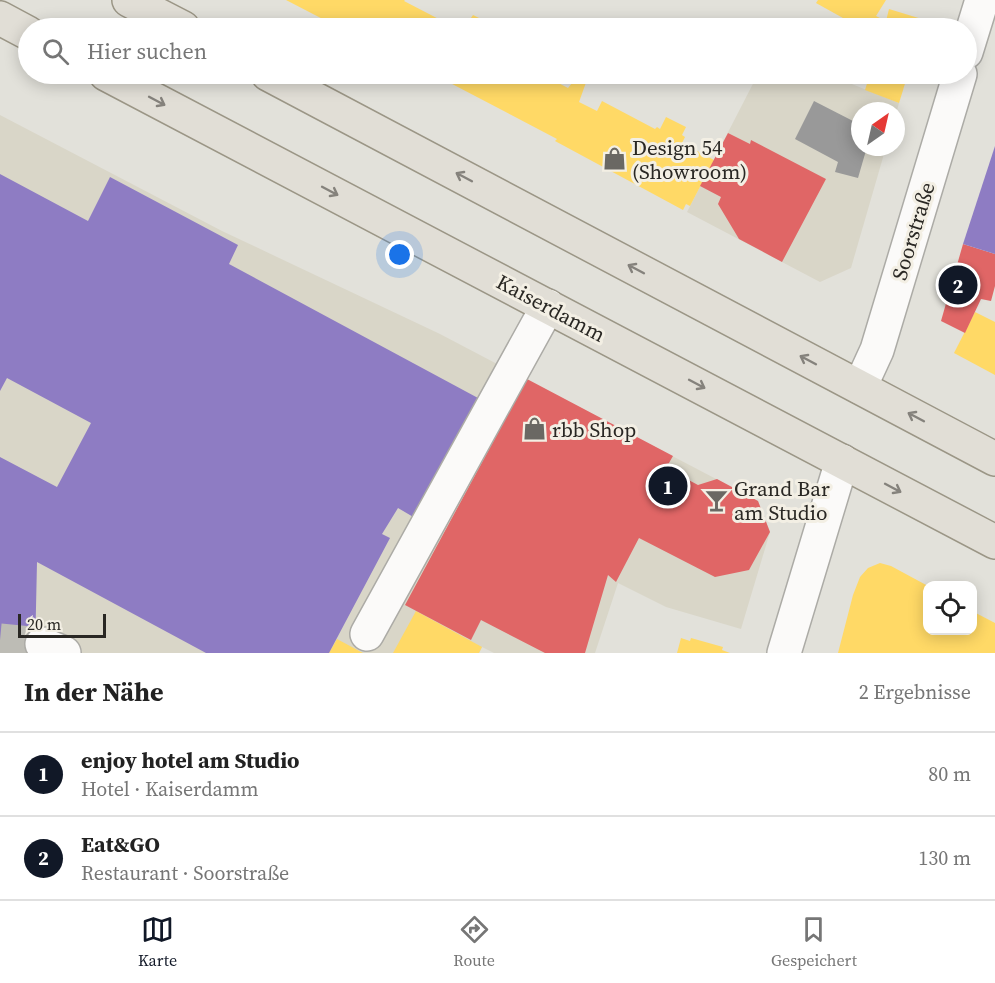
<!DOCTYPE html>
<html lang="de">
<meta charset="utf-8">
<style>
body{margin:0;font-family:"Source Serif 4",serif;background:#f2f2f2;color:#222}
.controls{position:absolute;right:18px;bottom:18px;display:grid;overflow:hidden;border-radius:12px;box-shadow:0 3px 15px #0003}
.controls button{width:54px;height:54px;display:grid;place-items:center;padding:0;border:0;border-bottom:2px solid #e0e0e0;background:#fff;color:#222;font:30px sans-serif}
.compass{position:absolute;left:851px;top:102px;width:54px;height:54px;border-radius:50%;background:#fff;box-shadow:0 3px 15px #0003;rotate:34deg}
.scale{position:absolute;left:18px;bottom:15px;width:88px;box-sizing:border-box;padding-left:6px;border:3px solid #292723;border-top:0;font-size:16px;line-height:21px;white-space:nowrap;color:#292723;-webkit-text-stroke:4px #f3efe4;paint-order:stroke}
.you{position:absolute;left:400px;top:255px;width:21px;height:21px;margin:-15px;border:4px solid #fff;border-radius:50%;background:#1a73e8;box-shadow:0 0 0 9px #1a73e833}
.badge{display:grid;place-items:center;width:39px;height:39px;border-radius:50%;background:#111827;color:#fff;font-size:20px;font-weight:700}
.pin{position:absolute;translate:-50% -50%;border:3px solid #fff;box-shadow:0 2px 6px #0006}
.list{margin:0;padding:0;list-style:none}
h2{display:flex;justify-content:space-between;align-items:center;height:78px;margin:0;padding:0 24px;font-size:26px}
h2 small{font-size:20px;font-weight:400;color:#767676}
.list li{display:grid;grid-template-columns:39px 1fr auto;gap:18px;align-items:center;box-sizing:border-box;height:84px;padding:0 24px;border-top:2px solid #e0e0e0}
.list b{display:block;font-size:22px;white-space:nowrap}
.list p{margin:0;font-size:20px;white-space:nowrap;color:#767676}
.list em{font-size:20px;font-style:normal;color:#767676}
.icon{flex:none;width:33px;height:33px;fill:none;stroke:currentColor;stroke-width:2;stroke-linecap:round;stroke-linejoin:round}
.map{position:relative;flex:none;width:995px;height:653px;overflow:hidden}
.search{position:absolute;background:#fff;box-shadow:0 3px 15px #0003;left:18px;right:18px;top:18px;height:66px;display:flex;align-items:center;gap:15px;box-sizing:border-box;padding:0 21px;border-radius:33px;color:#767676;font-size:22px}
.sheet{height:246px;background:#fff}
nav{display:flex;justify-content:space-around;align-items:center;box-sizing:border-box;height:84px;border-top:2px solid #e0e0e0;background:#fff;font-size:16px;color:#767676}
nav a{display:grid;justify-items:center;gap:3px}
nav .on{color:#111827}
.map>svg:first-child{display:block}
.built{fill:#d9d6c8}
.homes{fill:#ffd966}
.shops{fill:#e06666}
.offices{fill:#8e7cc3}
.industry{fill:#999}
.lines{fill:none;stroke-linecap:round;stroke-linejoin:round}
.minor-tunnel{stroke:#bdbcb5;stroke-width:33;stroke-dasharray:33 16;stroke-linecap:butt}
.minor-casing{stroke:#acaba6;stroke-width:36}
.major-casing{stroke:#9b9686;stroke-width:36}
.minor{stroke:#fbfaf9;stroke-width:33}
.major{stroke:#e1ded6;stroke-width:33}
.oneway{stroke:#85827c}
.labels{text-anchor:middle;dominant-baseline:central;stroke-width:6;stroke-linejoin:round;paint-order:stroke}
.poi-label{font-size:21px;fill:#292723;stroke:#f3efe4;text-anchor:start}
.street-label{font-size:21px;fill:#292723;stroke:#f3efe4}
</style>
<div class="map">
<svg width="995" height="653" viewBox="0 0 995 653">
<rect width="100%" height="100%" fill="#e2e1da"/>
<g class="built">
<path d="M758,74H827L899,103L896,114V111H860V147H886L851,268L820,282L687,212Z"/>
<path d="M0,115L222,231L440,334L758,501L770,532L741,629L666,607L618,583L595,653H494L482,647L479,653H0Z"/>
</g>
<g class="homes">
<path d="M286,0H405L404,1L456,28H340Z"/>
<path d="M818,0H886L876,16L886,21L889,9L925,20L922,28H861L816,3Z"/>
<path d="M473,15L481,19L478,28H464Z"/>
<path d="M433,74H541L568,88L579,74H583L588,77L579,102L597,111L602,101L655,129L657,127L660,129L666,117L686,127L682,135L685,137L682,143L714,160L690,206L686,204L683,210L555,141L557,139Z"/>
<path d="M870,74H908L899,103L865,90Z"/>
<path d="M975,312L995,322V375L954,353Z"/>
<path d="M880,563L891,566L928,586V630H972V611L995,623V653H838L853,595L860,577L868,568Z"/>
<path d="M416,611L482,647L479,653H393Z"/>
<path d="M681,638L690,641L691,638L723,647L722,650L730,653H677Z"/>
<path d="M337,639L363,653H329Z"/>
</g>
<g class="shops">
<path d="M728,133L750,144L751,140L826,179L782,262L739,239L718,204L721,197L700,186Z"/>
<path d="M963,244L995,254V286L991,301L981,299L965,333L941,321Z"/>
<path d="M527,379L673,456L666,468L698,485L717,479L758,501L770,532L749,570L715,577L639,538L616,582L608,575L585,653H545L481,620L471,640L405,605Z"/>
</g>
<g class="offices">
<path d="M995,146V254L963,244Z"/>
<path d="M0,174L88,221L110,177L238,245L229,264L478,398L415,518L398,508L382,534L390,538L329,653H206L37,562L35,653H0V457L57,487L91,423L7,378L0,391Z"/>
</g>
<path class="industry" d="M814,101L853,121L852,126L860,128V147H867L858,178L835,172L838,162L795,139Z"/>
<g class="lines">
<path class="minor-tunnel" d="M0,640L42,644"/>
<defs>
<g id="minor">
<path d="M966,52L982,0"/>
<path d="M860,387L877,350L960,74"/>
<path d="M367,634L548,306"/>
<path d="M42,644L64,653"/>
<path d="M784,653L842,461"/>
</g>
<g id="major">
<path d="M129,0L183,28"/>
<path d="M0,18L28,33"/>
<path d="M106,74L995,542"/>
<path d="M268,74L995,459"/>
</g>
</defs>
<use href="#minor" class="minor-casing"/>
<use href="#major" class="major-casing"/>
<use href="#minor" class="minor"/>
<use href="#major" class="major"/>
</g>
<defs><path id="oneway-shaft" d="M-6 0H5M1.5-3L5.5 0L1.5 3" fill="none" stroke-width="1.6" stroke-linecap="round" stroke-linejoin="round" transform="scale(1.5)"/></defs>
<g class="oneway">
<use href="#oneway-shaft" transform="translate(157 101) rotate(28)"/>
<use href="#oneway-shaft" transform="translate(464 177) rotate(-152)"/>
<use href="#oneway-shaft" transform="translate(330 191) rotate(28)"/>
<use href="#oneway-shaft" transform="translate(636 269) rotate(-152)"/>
<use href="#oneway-shaft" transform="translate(808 360) rotate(-152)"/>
<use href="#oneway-shaft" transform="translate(697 384) rotate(28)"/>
<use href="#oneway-shaft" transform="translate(916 417) rotate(-152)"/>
<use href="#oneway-shaft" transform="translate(893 488) rotate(28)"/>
</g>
<defs>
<symbol id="shop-bare" viewBox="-9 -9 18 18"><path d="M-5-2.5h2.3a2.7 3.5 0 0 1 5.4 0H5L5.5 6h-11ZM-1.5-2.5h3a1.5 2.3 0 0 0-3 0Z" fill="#6a6863" stroke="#f3efe4" stroke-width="2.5" paint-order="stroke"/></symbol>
<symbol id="bar-bare" viewBox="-9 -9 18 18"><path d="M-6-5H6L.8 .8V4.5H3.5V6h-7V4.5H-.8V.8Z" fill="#6a6863" stroke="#f3efe4" stroke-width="2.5" paint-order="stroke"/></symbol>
</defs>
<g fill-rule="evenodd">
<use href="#shop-bare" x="598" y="142" width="33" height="33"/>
<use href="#shop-bare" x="518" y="412" width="33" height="33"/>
<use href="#bar-bare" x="700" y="484" width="33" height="33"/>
</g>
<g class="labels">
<g class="poi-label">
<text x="632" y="147">Design 54<tspan x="632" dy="24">(Showroom)</tspan></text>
<text x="552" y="429">rbb Shop</text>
<text x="734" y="488">Grand Bar<tspan x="734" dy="24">am Studio</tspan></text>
</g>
<g class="street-label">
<text transform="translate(913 231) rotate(-73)">Soorstraße</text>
<text transform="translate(551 308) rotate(28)">Kaiserdamm</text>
</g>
</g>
</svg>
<div class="controls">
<button><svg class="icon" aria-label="locate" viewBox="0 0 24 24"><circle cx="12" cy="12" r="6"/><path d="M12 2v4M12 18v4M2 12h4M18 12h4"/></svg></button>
</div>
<svg class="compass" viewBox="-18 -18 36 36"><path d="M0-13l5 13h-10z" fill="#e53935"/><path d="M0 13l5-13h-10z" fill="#767676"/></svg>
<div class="scale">20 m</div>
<div class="you"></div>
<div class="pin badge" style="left:668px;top:486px">1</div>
<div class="pin badge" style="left:958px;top:285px">2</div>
<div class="search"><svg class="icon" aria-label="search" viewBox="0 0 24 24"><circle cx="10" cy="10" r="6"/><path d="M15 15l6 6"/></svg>Hier suchen</div>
</div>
<section class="sheet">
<h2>In der Nähe<small>2 Ergebnisse</small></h2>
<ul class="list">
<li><span class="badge">1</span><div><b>enjoy hotel am Studio</b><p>Hotel · Kaiserdamm</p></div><em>80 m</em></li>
<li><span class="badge">2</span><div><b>Eat&amp;GO</b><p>Restaurant · Soorstraße</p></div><em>130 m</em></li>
</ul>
</section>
<nav>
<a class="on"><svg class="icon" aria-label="map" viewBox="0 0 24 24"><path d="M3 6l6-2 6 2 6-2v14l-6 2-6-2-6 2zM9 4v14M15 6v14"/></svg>Karte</a>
<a><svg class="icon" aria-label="directions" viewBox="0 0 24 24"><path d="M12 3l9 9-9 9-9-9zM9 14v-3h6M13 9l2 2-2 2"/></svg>Route</a>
<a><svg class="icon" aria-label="saved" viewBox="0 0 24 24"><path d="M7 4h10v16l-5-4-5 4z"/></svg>Gespeichert</a>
</nav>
